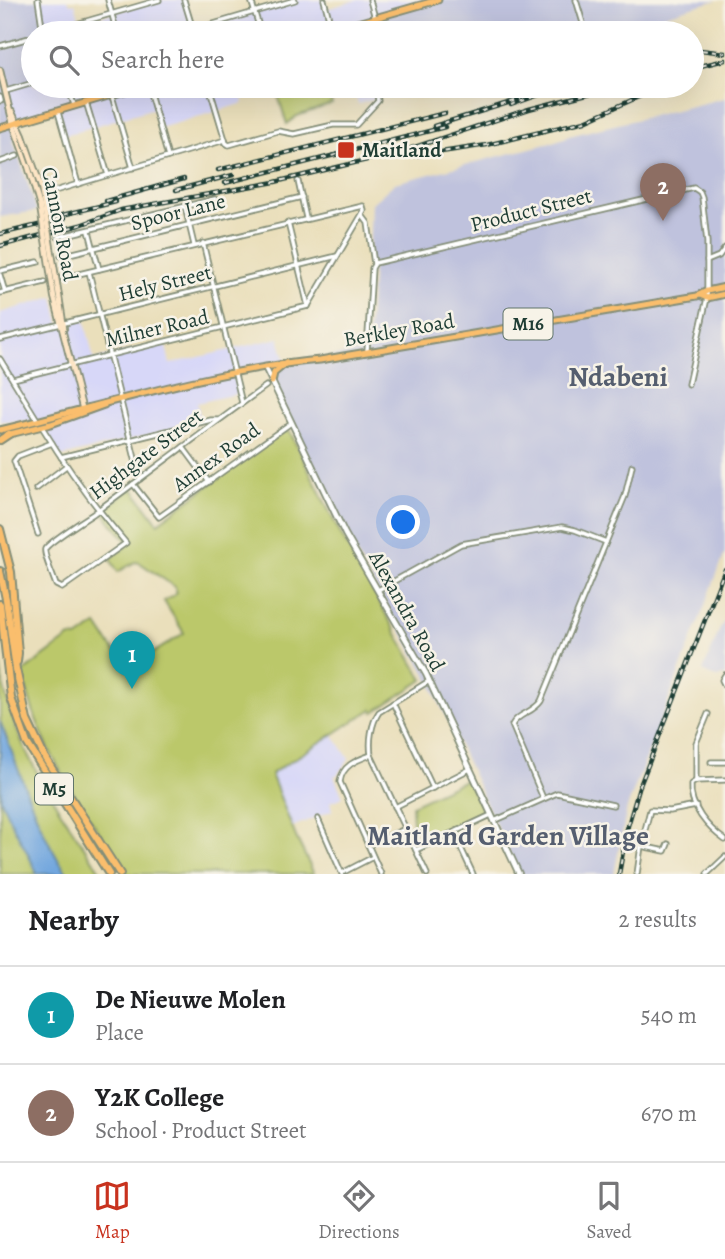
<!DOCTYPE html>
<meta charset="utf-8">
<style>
body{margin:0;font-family:Alegreya,serif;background:#f2f2f2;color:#202124}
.you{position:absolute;left:404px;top:523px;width:24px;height:24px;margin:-18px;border:5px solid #fff;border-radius:50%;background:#1a73e8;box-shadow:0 0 0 10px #1a73e833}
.badge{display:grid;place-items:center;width:46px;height:46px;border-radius:50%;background:#c8321e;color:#fff;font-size:23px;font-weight:700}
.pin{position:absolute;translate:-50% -58px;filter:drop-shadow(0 2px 4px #0008)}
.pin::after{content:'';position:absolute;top:37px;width:24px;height:21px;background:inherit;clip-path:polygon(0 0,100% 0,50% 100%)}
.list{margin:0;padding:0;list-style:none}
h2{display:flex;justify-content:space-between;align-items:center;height:91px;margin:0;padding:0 28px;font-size:30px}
h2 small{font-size:23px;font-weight:400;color:#757577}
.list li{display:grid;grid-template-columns:46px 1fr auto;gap:21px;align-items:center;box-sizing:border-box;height:98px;padding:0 28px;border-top:2px solid #e0e0e0}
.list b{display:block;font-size:26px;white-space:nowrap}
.list p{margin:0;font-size:23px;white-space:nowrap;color:#757577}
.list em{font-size:23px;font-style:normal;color:#757577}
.icon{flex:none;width:38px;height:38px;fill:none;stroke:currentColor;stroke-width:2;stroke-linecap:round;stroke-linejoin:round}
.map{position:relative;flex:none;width:725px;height:874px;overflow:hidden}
.search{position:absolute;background:#fff;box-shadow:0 7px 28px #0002;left:21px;right:21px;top:21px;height:77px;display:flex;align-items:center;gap:18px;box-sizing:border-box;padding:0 24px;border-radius:38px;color:#757577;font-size:26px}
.sheet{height:287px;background:#fff}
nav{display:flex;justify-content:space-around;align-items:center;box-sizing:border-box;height:98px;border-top:2px solid #e0e0e0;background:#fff;font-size:19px;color:#757577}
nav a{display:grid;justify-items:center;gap:4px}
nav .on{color:#c8321e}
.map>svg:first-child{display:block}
.built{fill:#d7d7f8}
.industrial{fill:#bfc2dd}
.green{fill:#bbc86a;stroke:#6d824f;stroke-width:2}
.water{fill:#71a6de;stroke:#487289;stroke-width:2}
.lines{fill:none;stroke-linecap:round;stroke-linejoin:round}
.minor-casing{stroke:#848e78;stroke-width:7}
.tertiary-casing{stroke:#848e78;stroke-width:8}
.secondary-casing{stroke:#848e78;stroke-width:8}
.primary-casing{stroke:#848e78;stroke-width:9}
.motorway-casing{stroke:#848e78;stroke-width:10}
.minor{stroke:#fff;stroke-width:3.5}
.tertiary{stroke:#fff;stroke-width:4.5}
.secondary{stroke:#fde5c5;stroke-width:4.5}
.primary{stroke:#fabe6d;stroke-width:5}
.motorway{stroke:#fabe6d;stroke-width:6}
.rail-casing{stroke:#1f3d34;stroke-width:4.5}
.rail{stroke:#f7f3e8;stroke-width:2;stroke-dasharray:5;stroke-linecap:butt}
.secondary-bridge-casing{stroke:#848e78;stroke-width:8;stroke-linecap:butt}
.secondary-bridge{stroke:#fde5c5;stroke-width:4.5}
.poi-dot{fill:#c8321e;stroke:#f7f3e8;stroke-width:2.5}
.labels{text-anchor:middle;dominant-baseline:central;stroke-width:5;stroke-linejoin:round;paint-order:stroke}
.shield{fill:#f7f3e8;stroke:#60746a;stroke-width:2}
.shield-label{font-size:19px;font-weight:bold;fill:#1f3d34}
.poi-label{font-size:21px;font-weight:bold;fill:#1f3d34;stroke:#f7f3e8;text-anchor:start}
.street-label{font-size:21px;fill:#1f3d34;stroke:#f7f3e8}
.district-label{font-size:28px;font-weight:bold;fill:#555e6f;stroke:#f7f3e8}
</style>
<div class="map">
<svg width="725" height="874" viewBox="0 0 725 874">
<rect width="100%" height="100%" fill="#f7f3e8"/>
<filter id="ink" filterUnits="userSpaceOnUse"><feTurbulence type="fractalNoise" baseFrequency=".0143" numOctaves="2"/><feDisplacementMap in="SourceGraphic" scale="14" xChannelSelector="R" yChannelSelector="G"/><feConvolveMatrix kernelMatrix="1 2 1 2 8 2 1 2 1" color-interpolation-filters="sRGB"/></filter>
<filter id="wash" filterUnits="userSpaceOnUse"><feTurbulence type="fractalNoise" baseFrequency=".00686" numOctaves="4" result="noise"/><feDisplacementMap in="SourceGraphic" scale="28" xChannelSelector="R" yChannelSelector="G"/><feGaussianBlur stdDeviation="1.57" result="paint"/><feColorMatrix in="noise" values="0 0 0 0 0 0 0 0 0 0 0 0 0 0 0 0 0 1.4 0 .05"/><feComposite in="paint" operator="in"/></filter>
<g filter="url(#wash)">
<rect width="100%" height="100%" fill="#eadfbb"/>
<g class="built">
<path d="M38,0H68L70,4L75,3L80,22L159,0H184L193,30L295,0H324L327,9L356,0H438L361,33H338L336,29L322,33H43Z"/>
<path d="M33,83V86H270L242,94L244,103L160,128L154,108L65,135L57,110L13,124L6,91Z"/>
<path d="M353,86H376L379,98L358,104Z"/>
<path d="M54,297L60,324L84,318L94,360L165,342L170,364L279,338L286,363L235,372L240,393L197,403L201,422L61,457L42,426L77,413L38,421H0V313Z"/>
<path d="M333,734L349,759L338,774L334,776L343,797L330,802L333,810L292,827L271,774Z"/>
</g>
<g class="industrial">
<path d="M0,0H38L43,33H33V83L7,91L18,138L13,140L37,211L0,217Z"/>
<path d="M438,0H717L603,33H361L358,23Z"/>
<path d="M725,98V553L627,808L614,874H519L426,674L345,534L265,366L367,351L373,265L369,260L371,204L395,183L558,141L569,136Z"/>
<path d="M725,621V676L713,677L703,671L721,626Z"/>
</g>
<g class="green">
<path d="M275,86H326L332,104L297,116L287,124Z"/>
<path d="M284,431L290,432L340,533L423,680L374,712L372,709L271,774L296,837L314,874H127C85,809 37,750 23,672L70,637L77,638L97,625L127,670L184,633L164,601L176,594L175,587L140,563L135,562L118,572L110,559L129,544L102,511L132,488L158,523C200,491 242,462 284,431Z"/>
<path d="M0,664C9,745 59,808 102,874H0Z"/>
<path d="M467,779L483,812L426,839L413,823L412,805Z"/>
</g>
<path class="water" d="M0,721C18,766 40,837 68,874H37C27,848 10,825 1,799C0,782 0,740 0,721Z"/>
</g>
<g filter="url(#ink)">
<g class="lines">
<defs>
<g id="minor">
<path d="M38,0L43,33"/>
<path d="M108,0L117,33"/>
<path d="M184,0L194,33"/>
<path d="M251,0L261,33"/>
<path d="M324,0L332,30"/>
<path d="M370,0L375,18"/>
<path d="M576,0L586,33"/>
<path d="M358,23L361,33"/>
<path d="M193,30L295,0"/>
<path d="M45,33L159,0"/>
<path d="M0,46L33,37"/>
<path d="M68,86L74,105"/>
<path d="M148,86L168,157"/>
<path d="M209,86L226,143L229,145L278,131L294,134L333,125H356L378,101L376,86"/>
<path d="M6,91L33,83"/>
<path d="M112,96L133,168"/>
<path d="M0,97L1,101"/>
<path d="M86,102L108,175"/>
<path d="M58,112L78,184"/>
<path d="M0,162L17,156"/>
<path d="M298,181L306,218"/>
<path d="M48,193L225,140"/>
<path d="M185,207L194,245"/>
<path d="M362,215L368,223L374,264"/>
<path d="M288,223L308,306"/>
<path d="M89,231L99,269"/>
<path d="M58,237L215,199"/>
<path d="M203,243L242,403"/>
<path d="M61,256L302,197"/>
<path d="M707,261L719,256L725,248"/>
<path d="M0,271L38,262"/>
<path d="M89,272L140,479"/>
<path d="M0,275L5,292"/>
<path d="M62,278L363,206L364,211L308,306"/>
<path d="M0,293L45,282"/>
<path d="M0,339L337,256"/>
<path d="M367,351L372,268L375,263L694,188L700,192L702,197L707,242V298L688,384"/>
<path d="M0,359L38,421"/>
<path d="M13,379L308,306"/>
<path d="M42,427C67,468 95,507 126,543L62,588L56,585C54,578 43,554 45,549C48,543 85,519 93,514C151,471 208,428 266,386"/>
<path d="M183,447L209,482"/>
<path d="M61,457L211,420H218"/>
<path d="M133,484L159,517L291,423"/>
<path d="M36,489L66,466"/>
<path d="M38,534L14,461L18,456L52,443"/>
<path d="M378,590L461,544L562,527L575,530L606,542"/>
<path d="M725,675L722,680L725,686"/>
<path d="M393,703L433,788"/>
<path d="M371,755C357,760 342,765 340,782L381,874"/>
<path d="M711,762H725"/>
<path d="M696,781L691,784C689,807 708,828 725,840"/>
<path d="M696,781V743L708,714"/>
<path d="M696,781L725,780"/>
<path d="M543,798L512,725C518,713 533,713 541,701L625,496L632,466"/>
<path d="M395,807L470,769"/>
<path d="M318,819L342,874"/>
<path d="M494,821L557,793L613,805"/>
<path d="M454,833L473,874"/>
<path d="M368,845L405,829"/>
<path d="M641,846L665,851L668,844"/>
<path d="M416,850L491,815"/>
<path d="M342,873L373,857"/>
<path d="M427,874L371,755C369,741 371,724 379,712L429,681"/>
<path d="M637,874L641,846L650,810L670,811L696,806"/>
<path d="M707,874L725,857"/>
</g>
<path id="tertiary" d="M265,367L345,534L426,674L519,874"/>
<g id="secondary">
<path d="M0,70L13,124L28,166"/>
<path d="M12,112L23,136"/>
<path d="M59,296L64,328"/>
<path d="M54,297L83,411"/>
</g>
<g id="primary">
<path d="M322,33L438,0"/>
<path d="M0,128L142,86"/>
<path d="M700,295L707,298L725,294"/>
<path d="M272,382L274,373L286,363"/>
<path d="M0,430C106,405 211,370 320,360L697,296L707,291L725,287"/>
<path d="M6,435L51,424L104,405"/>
</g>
<g id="motorway">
<path d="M0,440L9,434"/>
<path d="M0,529L11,572L18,653L17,662"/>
<path d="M0,571L6,599L16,669L27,720L45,758L120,874"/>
<path d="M0,604L11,698L27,743L109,874"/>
</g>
</defs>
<use href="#minor" class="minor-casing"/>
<use href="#tertiary" class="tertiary-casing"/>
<use href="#secondary" class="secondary-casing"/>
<use href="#primary" class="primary-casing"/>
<use href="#motorway" class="motorway-casing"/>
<use href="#minor" class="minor"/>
<use href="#tertiary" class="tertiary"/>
<use href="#secondary" class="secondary"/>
<use href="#primary" class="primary"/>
<use href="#motorway" class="motorway"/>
<defs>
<g id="rail">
<path d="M692,49L725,53"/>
<path d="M692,68L725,60"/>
<path d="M511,105L564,86"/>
<path d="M434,126L521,99"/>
<path d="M415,156L487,145L585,121L663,86"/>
<path d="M218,170L445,113"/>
<path d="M225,183L445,127"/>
<path d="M176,190L233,175"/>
<path d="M106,201L184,179"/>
<path d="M54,217L116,202"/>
<path d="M0,234L64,219"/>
<path d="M0,246L80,225L121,210L275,182L400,152L529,109L618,86"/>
<path d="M619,874L627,829L639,788L725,569"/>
</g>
</defs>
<use href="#rail" class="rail-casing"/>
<use href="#rail" class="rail"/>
<defs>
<g id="secondary-bridge">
<path d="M23,136L41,187L59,296"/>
<path d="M28,166L40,207L54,297"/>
</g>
</defs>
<use href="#secondary-bridge" class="secondary-bridge-casing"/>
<use href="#secondary-bridge" class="secondary-bridge"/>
</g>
</g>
<rect class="poi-dot" x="337" y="141" width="18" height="18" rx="3.5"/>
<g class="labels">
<g class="shield">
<rect x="503.5" y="308.5" width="49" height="31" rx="5"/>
<rect x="35" y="773.5" width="38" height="31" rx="5"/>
</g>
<g class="shield-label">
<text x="528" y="324">M16</text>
<text x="54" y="789">M5</text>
</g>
<g class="poi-label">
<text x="362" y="150">Maitland</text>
</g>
<g class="street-label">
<text transform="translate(531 210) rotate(-14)">Product Street</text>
<text transform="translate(178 212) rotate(-14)">Spoor Lane</text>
<text transform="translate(60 224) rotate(79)">Cannon Road</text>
<text transform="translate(165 283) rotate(-14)">Hely Street</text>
<text transform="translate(157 328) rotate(-13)">Milner Road</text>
<text transform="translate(399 330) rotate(-10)">Berkley Road</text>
<text transform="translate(146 454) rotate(-37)">Highgate Street</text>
<text transform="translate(216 457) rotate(-36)">Annex Road</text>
<text transform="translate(407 611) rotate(61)">Alexandra Road</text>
</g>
<g class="district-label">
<text x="618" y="377">Ndabeni</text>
<text x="508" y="836">Maitland Garden Village</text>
</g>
</g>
</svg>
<div class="you"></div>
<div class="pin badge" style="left:132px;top:689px;background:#0f9aa8">1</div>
<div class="pin badge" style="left:663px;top:221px;background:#8d6e63">2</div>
<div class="search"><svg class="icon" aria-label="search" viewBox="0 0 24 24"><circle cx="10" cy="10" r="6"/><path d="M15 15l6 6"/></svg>Search here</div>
</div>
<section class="sheet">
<h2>Nearby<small>2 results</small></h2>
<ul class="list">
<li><span class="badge" style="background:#0f9aa8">1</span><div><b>De Nieuwe Molen</b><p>Place</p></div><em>540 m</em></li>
<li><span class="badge" style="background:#8d6e63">2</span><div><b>Y2K College</b><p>School · Product Street</p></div><em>670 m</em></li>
</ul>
</section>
<nav>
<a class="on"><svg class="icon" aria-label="map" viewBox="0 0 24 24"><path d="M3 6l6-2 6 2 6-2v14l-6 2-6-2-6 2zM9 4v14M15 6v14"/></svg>Map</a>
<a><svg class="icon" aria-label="directions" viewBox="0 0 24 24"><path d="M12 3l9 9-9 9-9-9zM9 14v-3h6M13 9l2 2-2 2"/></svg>Directions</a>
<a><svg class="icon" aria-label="saved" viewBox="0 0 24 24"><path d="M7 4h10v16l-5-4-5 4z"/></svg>Saved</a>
</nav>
